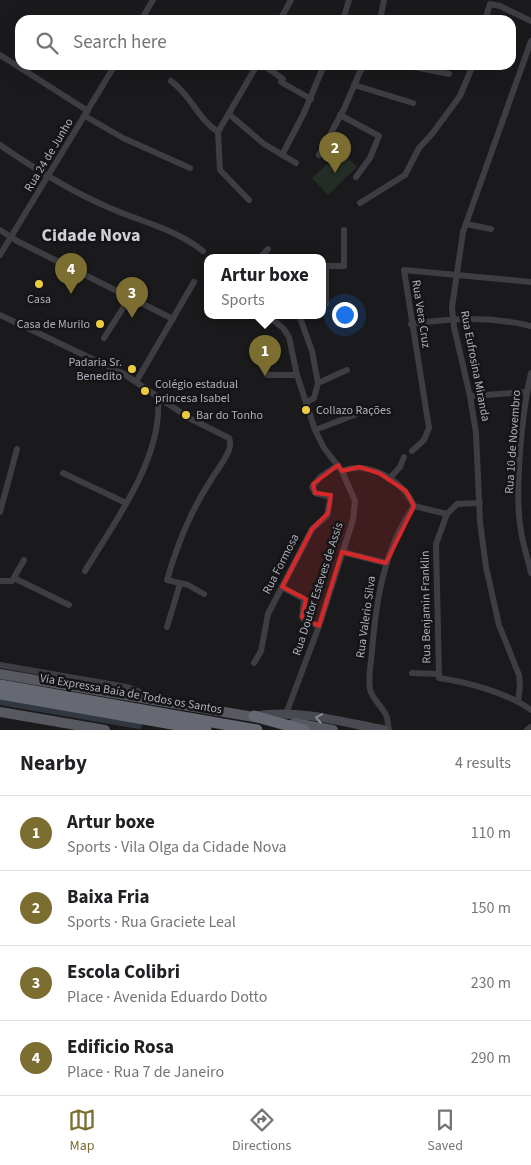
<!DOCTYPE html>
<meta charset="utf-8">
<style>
body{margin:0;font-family:"Source Sans 3",sans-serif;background:#f2f2f2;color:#202124}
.you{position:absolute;left:344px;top:314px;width:18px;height:18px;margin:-12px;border:4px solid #fff;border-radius:50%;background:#1a73e8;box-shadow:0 0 0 8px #1a73e833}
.badge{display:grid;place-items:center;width:32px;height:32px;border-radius:50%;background:#7c6d31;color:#fff;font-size:16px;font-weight:700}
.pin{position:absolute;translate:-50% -41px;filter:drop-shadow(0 1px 2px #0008)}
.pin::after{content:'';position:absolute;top:26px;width:18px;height:15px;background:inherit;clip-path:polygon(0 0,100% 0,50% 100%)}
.popup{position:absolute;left:204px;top:254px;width:122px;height:65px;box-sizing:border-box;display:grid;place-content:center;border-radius:10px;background:#fff;filter:drop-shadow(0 1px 4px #0005);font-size:16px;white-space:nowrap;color:#757577}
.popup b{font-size:19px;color:#202124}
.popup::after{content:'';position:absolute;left:50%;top:100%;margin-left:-10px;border:10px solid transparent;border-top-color:#fff}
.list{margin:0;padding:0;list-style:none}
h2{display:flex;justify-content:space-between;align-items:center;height:65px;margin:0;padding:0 20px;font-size:21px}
h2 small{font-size:16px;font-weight:400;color:#757577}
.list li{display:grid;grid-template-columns:32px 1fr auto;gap:15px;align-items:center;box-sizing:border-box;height:75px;padding:0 20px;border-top:1px solid #e0e0e0}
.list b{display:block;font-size:19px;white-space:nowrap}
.list p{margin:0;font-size:16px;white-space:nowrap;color:#757577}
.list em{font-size:16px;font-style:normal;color:#757577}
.icon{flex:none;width:28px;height:28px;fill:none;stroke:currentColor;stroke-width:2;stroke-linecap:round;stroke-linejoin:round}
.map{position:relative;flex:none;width:531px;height:730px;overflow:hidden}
.search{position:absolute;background:#fff;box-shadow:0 5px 20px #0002;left:15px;right:15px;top:15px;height:55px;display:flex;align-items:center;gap:12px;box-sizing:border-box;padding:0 18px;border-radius:15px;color:#757577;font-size:19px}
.sheet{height:365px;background:#fff}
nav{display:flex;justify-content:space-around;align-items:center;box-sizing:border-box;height:70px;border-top:1px solid #e0e0e0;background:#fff;font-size:14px;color:#757577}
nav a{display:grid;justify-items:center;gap:2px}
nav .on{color:#7c6d31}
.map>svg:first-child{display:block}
.green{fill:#242c26}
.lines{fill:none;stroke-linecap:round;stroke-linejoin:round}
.canal{stroke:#303740;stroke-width:6}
.street{stroke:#3d3d43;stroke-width:6}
.secondary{stroke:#494a51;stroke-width:9}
.primary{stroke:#575860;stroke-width:10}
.highway{stroke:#676972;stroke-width:11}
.oneway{stroke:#8a8c96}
.marked{fill:#d62828;fill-opacity:0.2;stroke:#d62828;stroke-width:4;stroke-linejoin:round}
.poi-dot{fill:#edcb41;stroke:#151517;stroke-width:2}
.labels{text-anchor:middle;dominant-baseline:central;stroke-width:5;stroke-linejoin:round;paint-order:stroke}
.street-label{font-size:12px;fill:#adafbb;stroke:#151517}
.poi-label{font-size:12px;fill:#adafbb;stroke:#151517;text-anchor:start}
.district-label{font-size:18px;font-weight:bold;fill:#cecfd7;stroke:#151517}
</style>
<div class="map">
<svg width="531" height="730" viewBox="0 0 531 730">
<rect width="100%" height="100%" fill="#1a1a1c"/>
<path class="green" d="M341,151L357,167L328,195L312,178Z"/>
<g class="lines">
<path class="canal" d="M0,702L139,726"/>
<g class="street">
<path d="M141,20L153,0"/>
<path d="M280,20L291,0"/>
<path d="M343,20L349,0"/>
<path d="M380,20L384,0"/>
<path d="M485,20L490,4L500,6L531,21"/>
<path d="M0,55L88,111"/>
<path d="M263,65L283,79L281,82L311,99"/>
<path d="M405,65L449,74"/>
<path d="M171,81C190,94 198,119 218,132"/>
<path d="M354,85L413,103"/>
<path d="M230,115L264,144L296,163"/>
<path d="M340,115L379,136L370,158L356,177"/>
<path d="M85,116L123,138L190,168"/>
<path d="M218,132L220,170L249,200"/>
<path d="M218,132L257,65"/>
<path d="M0,145C35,169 70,191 110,208C141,222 176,229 203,251"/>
<path d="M282,155L304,113L324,65"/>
<path d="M319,155L344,109L363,65"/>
<path d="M360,203L405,175L419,148L432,134L460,96L473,65"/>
<path d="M466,224L491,229"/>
<path d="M0,230L17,241L173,319"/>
<path d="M0,255L115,65"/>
<path d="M261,257L268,249"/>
<path d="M324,266H326V304"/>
<path d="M326,266H344V230"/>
<path d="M0,315L124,374L189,418L229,438C235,450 217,469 211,480C191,510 177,545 167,580L188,585L204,594"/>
<path d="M267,315L283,328L289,337L297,375L315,430L324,448L342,471C369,460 403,481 414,506"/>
<path d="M299,315L312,351L318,383"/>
<path d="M411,324C453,318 490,316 531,326"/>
<path d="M104,338L130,297"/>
<path d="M256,357L267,375H297"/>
<path d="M531,373C522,412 514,492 521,531C523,545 528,559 531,573"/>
<path d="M136,382L194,282"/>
<path d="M470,396L527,392"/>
<path d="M307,402L314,398L318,383L347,370"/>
<path d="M315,430L357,414"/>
<path d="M412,451L424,440L429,428L404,270L531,282"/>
<path d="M63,473L126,503"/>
<path d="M389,479L400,467L404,457"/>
<path d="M414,506L447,514L436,544L439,674"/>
<path d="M0,512L17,449"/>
<path d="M447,514L457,504L480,503"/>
<path d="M342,552L386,563"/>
<path d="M85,571C115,521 163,458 158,398"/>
<path d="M14,578L69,605"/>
<path d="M0,581H12L24,560"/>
<path d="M282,587L304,599L302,617L305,621L319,626"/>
<path d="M167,627L180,584"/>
<path d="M254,663L261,651L268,614L312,529L327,516L330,499L327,496L315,493L312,487L320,477L338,465"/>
<path d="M0,665L127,687L154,697"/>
<path d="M412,673L439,674"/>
<path d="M439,674V678C466,682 509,693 531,710"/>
<path d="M518,702L520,686L519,675L499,625L486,567L480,522L476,433L470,396L454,327L452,307L463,232L531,41"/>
<path d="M286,714L319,626L353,520L355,501L342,471"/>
<path d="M389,730C388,725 388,719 386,715C382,706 372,699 370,689C368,677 371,663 372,651C376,600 384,549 414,506"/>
<path d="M527,730L531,727"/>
</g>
<path class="secondary" d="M256,716C299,709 342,722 384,730"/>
<g class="primary">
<path d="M0,674L260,718"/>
<path d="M0,712L105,730"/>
<path d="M294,723L333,730"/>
</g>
<g class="highway">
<path d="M0,685L257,730"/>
<path d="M0,694L206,730"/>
<path d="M254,716L304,730"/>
</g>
</g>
<defs><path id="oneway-chevron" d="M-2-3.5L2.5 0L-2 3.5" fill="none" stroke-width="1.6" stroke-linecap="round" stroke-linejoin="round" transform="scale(1.25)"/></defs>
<use class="oneway" href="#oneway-chevron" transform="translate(319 718) rotate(-169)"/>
<path class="marked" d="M338,465L342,471L359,467L379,473L406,491L414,506L386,563L342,552L319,626L302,617L306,599L282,587L312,529L328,513L331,495L315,493L313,484Z"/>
<g class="poi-dot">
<circle cx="39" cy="284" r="5"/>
<circle cx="100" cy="324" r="5"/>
<circle cx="132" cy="369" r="5"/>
<circle cx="145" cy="391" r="5"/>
<circle cx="306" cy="410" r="5"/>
<circle cx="186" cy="415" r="5"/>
</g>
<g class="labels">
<g class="street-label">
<text transform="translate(49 155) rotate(-59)">Rua 24 de Junho</text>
<text transform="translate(421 314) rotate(81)">Rua Vera Cruz</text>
<text transform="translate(475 366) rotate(79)">Rua Eufrosina Miranda</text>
<text transform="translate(513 442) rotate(-86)">Rua 10 de Novembro</text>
<text transform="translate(281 564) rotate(-63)">Rua Formosa</text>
<text transform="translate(318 589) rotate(-72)">Rua Doutor Esteves de Assis</text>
<text transform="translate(426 607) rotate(-91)">Rua Benjamin Franklin</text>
<text transform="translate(366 617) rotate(-82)">Rua Valerio Silva</text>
<text transform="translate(131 694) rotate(10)">Via Expressa Baía de Todos os Santos</text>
</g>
<g class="poi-label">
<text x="39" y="299" text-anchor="middle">Casa</text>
<text x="90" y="324" text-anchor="end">Casa de Murilo</text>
<text x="122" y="362" text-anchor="end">Padaria Sr.<tspan x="122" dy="14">Benedito</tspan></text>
<text x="155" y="384">Colégio estadual<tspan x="155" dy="14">princesa Isabel</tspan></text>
<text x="316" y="410">Collazo Rações</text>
<text x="196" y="415">Bar do Tonho</text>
</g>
<g class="district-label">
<text x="91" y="235">Cidade Nova</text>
</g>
</g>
</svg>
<div class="you"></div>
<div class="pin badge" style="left:265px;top:376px">1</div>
<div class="popup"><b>Artur boxe</b>Sports</div>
<div class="pin badge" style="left:335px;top:173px">2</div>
<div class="pin badge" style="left:132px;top:318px">3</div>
<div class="pin badge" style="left:71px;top:294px">4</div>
<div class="search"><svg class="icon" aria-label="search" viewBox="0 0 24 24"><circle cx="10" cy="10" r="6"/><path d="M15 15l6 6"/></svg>Search here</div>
</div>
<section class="sheet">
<h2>Nearby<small>4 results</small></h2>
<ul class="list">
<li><span class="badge">1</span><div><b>Artur boxe</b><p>Sports · Vila Olga da Cidade Nova</p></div><em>110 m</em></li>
<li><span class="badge">2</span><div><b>Baixa Fria</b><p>Sports · Rua Graciete Leal</p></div><em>150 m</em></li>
<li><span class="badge">3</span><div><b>Escola Colibri</b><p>Place · Avenida Eduardo Dotto</p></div><em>230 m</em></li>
<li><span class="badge">4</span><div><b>Edificio Rosa</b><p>Place · Rua 7 de Janeiro</p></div><em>290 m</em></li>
</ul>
</section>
<nav>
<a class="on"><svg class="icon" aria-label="map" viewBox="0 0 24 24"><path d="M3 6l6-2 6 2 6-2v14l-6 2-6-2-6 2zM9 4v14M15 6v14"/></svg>Map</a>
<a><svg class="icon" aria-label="directions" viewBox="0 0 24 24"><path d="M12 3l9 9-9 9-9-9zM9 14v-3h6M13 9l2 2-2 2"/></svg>Directions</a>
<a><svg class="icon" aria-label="saved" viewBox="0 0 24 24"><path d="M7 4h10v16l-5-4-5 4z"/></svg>Saved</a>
</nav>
